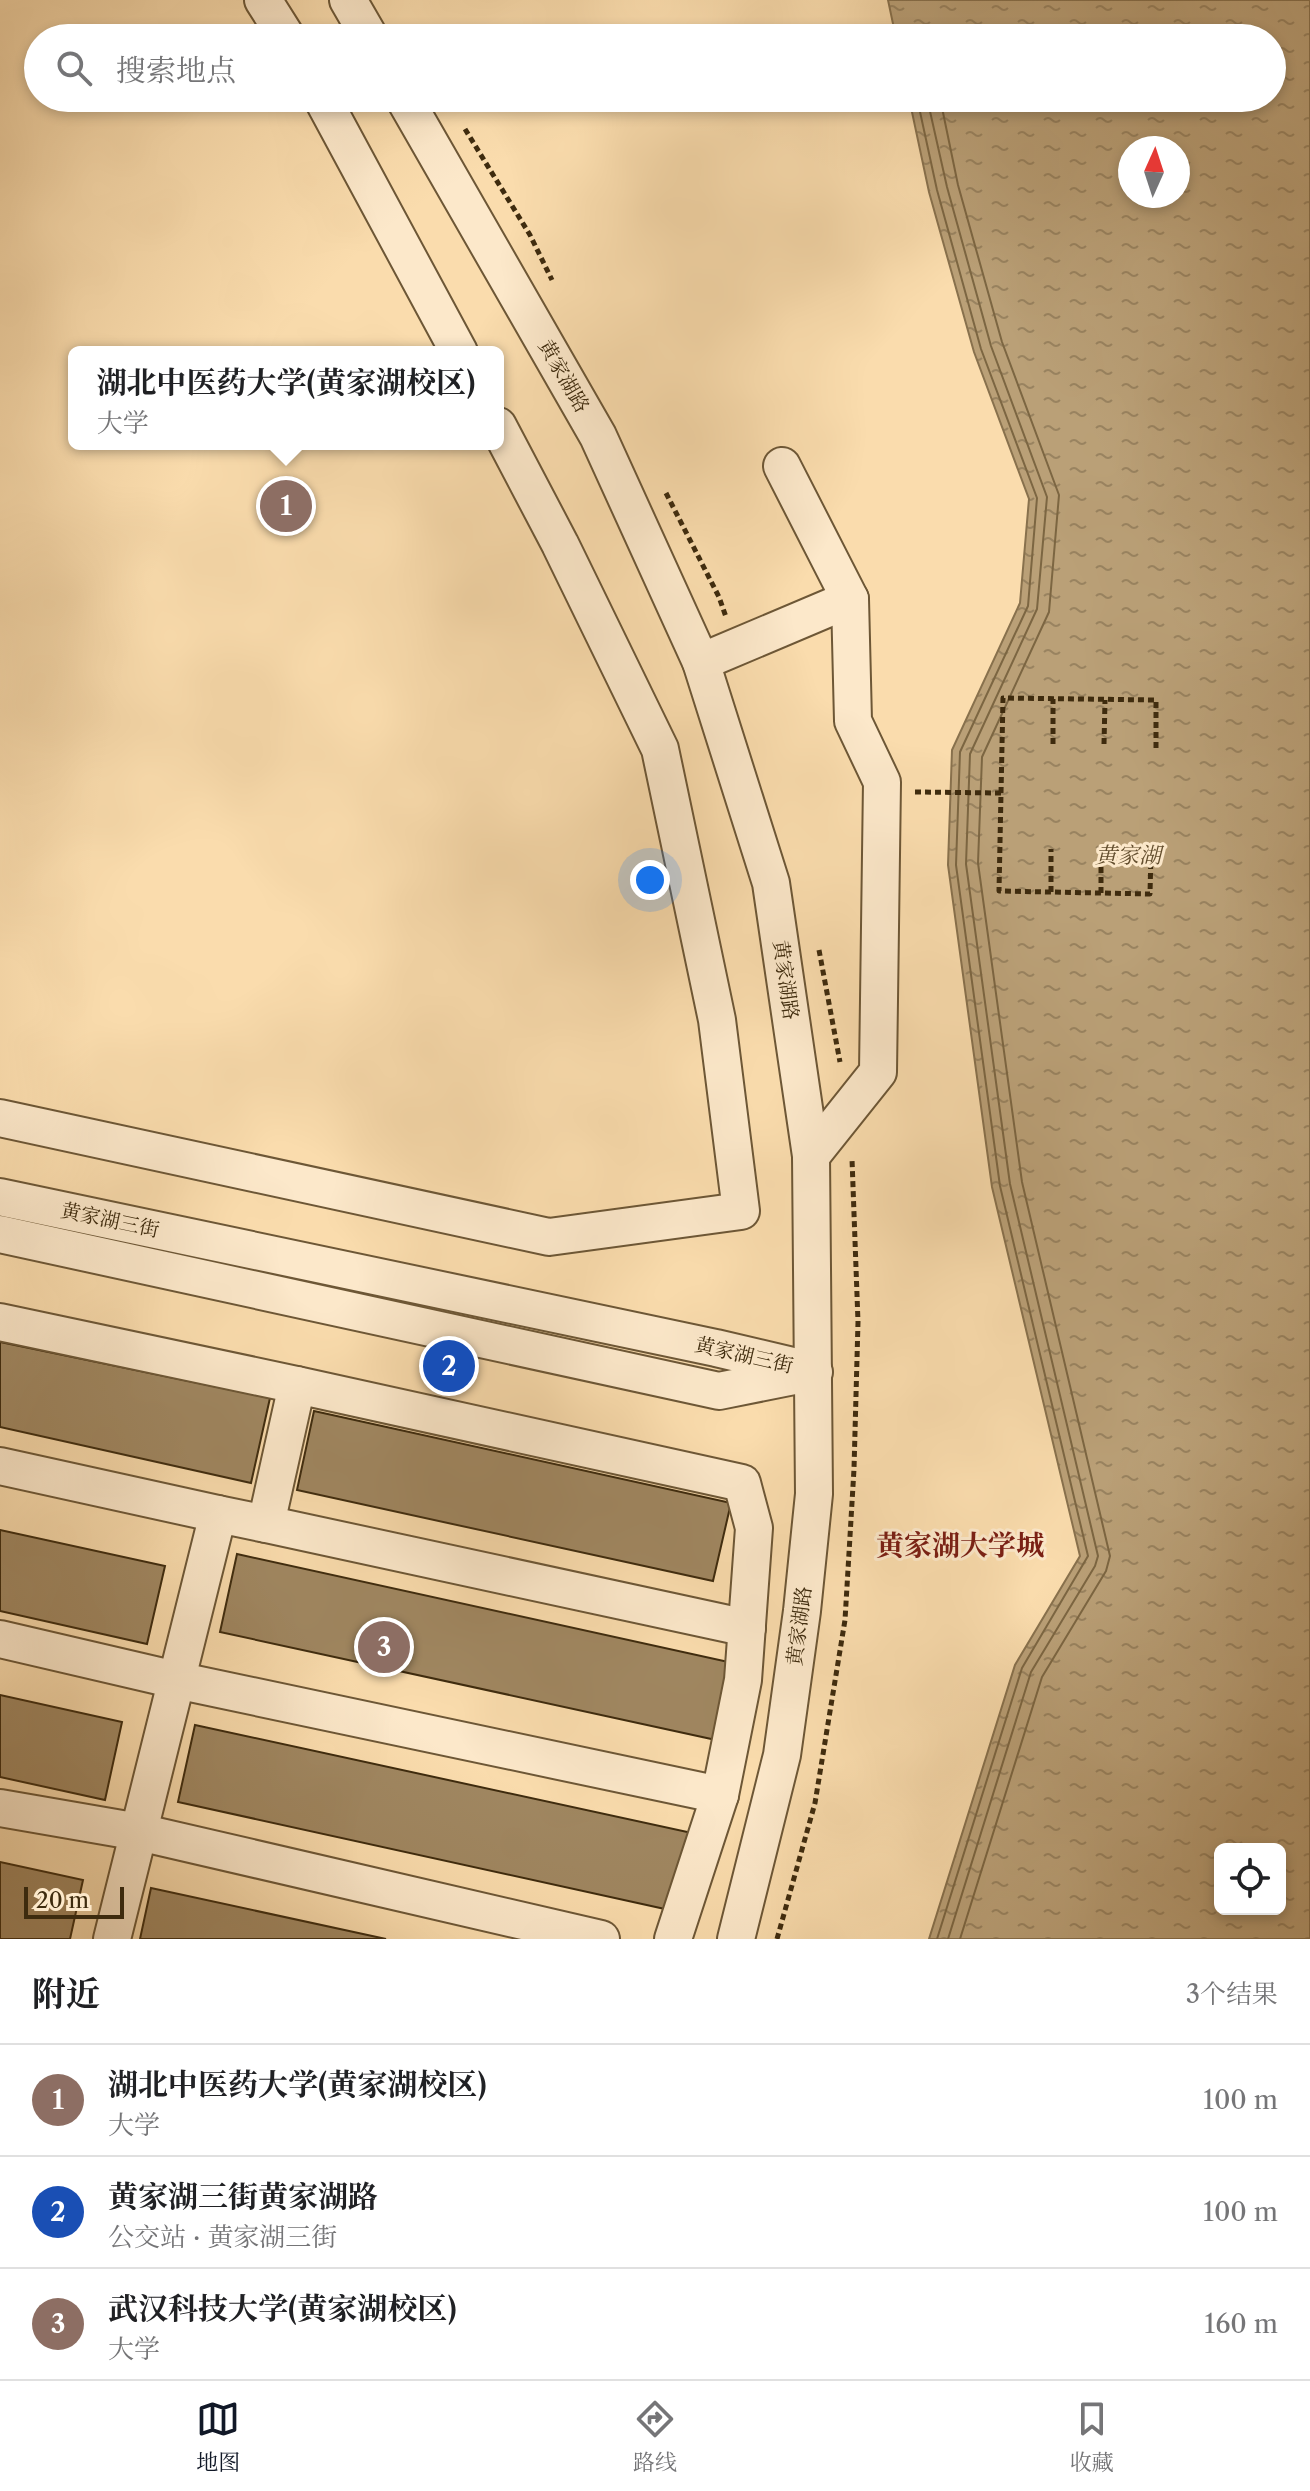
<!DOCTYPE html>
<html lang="zh">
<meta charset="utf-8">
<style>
body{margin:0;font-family:"Libre Caslon Text","Noto Serif SC",serif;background:#f6f6f6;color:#202124}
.controls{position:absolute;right:24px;bottom:24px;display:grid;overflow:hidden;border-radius:12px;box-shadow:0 4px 12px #0003}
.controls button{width:72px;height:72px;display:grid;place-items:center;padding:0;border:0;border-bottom:2px solid #e0e0e0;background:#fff;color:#202124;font:40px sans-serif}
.compass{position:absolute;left:1118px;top:136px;width:72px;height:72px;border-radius:50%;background:#fff;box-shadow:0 4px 12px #0003;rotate:3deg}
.scale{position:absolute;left:24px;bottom:20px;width:100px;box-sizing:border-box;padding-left:8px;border:4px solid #3e2b0e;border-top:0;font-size:22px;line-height:28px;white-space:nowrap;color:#3e2b0e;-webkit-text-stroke:6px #fce8ca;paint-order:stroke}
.you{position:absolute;left:650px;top:880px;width:28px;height:28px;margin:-20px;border:6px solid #fff;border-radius:50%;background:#1a73e8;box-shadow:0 0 0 12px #1a73e833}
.badge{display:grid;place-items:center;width:52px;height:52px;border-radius:50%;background:#111827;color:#fff;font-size:26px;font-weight:700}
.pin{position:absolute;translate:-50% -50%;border:4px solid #fff;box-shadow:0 2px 8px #0006}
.popup{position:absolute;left:68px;top:346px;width:436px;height:104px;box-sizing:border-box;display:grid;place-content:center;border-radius:12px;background:#fff;filter:drop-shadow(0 2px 6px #0005);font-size:26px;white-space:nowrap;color:#757577}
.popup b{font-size:30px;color:#202124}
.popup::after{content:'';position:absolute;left:50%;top:100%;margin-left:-16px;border:16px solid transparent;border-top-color:#fff}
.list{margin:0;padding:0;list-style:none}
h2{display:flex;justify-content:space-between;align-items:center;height:104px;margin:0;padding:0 32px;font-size:34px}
h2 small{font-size:26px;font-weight:400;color:#757577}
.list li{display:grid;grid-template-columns:52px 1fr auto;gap:24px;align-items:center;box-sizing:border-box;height:112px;padding:0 32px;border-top:2px solid #e0e0e0}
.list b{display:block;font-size:30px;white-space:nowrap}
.list p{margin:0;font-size:26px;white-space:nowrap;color:#757577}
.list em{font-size:26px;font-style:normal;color:#757577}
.icon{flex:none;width:44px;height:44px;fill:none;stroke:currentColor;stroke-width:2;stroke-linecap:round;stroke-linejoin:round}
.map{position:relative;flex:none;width:1310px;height:1939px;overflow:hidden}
.search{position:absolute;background:#fff;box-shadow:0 4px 12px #0003;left:24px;right:24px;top:24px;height:88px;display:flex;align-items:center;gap:20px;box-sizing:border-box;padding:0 28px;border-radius:44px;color:#757577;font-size:30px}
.sheet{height:440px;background:#fff}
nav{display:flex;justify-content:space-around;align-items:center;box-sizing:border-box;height:112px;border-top:2px solid #e0e0e0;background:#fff;font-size:22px;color:#757577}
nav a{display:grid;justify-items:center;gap:4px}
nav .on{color:#111827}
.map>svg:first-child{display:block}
.water{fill:url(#water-ripples);stroke:#88714d;stroke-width:2;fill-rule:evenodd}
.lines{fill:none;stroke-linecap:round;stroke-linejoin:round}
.shore{stroke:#7c6642;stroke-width:2}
.building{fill:#a08761;stroke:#3e2b0e;stroke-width:2}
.minor-casing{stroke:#6d5736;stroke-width:40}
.path{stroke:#3e2b0e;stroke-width:5;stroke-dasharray:6 4;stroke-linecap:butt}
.minor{stroke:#fce8ca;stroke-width:36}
.labels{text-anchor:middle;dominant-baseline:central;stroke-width:6;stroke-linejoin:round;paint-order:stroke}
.street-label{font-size:20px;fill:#3e2b0e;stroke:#fce8ca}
.water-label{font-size:22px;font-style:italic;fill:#634e2e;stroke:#fce8ca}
.district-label{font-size:28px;font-weight:bold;fill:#7a1f14;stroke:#fce8ca}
</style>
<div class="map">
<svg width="1310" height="1939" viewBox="0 0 1310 1939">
<defs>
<pattern id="water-ripples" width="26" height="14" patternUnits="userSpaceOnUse" patternTransform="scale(2)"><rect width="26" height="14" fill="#baa077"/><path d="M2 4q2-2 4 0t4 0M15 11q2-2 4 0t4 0" fill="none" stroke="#998360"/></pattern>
</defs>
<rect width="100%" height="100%" fill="#fadcad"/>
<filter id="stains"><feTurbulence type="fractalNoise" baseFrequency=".0025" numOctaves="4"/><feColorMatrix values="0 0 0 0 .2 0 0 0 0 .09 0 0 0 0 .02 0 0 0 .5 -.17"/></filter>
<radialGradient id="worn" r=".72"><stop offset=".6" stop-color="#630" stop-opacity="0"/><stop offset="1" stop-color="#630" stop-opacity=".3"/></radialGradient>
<path class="water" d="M888,0H1310V1939H929L1015,1665L1080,1556L992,1187L948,865L952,750L1020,603L1029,499L974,352L929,192L909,98H1272V38H896ZM1130,148H1178V196H1130ZM1220,1849H1280V1909H1220Z"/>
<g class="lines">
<g class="shore">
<path d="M917,98L937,190L981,349L1037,498L1028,606L960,752L956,865L1000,1186L1088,1556L1022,1668L937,1939"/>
<path d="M927,98L947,187L991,346L1047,497L1037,609L970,754L966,864L1010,1184L1098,1556L1095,1566L1031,1672L948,1939"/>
<path d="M940,98L958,185L1002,342L1059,495L1049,612L982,757L978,863L1022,1182L1110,1556L1106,1571L1042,1677L960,1939"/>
</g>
</g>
<g class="building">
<path d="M0,1342L270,1398L251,1483L0,1427Z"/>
<path d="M314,1411L731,1503L713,1581L297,1490Z"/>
<path d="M0,1530L165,1566L147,1644L0,1611Z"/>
<path d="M237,1554L733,1663L716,1740L220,1632Z"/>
<path d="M0,1695L122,1722L105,1800L0,1777Z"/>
<path d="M195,1725L692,1833L674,1911L178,1802Z"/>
<path d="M0,1862L83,1880L70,1939H0Z"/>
<path d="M151,1888L386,1939H140Z"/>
</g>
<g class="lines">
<defs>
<g id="minor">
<path d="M263,0L287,38"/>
<path d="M348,0L370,38"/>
<path d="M322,98L459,352"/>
<path d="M404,98L598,436L701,662L771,883L811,1156L814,1494L802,1611L782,1755L736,1939"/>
<path d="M782,466L850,599L853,721L882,782L878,1072L811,1156"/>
<path d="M701,662L850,599"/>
<path d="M0,1118L549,1237L741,1211L717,1020L660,749L560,544L498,426"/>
<path d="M0,1197L716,1348L801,1368"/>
<path d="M0,1234L719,1391L814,1372"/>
<path d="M0,1322L297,1385"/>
<path d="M0,1466L218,1514"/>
<path d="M266,1524L747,1628"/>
<path d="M0,1639L176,1680L720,1795"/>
<path d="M0,1808L139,1832L601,1939"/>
<path d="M112,1939L218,1514L266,1524L297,1385L742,1483L754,1528L743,1680L720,1795L673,1939"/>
</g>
</defs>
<use href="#minor" class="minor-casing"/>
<g class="path">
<path d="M465,129L530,235L552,280"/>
<path d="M666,493L719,597L726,617"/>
<path d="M1053,744V699"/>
<path d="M1104,744L1105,700"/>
<path d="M915,792L1001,793L999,891L1150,894L1151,853"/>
<path d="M1001,793L1003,698L1156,700V748"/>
<path d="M1051,892V849"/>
<path d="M1101,893V851"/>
<path d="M819,950L840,1062"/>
<path d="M777,1939L815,1803L845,1620L854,1469L858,1322L852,1159"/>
</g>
<use href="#minor" class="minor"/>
</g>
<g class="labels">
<g class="street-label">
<text transform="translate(564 376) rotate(60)">黄家湖路</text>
<text transform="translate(786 980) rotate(82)">黄家湖路</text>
<text transform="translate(110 1220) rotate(12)">黄家湖三街</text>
<text transform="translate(744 1355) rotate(13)">黄家湖三街</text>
<text transform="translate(799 1626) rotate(-83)">黄家湖路</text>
</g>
<g class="water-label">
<text x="1128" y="855">黄家湖</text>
</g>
<g class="district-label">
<text x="960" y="1545">黄家湖大学城</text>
</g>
</g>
<rect width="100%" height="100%" filter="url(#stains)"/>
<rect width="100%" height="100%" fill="url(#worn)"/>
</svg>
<div class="controls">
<button><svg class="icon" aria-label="locate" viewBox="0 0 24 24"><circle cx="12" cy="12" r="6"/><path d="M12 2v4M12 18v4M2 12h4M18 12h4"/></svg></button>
</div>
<svg class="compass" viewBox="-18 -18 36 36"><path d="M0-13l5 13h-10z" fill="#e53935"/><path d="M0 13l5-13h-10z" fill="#757577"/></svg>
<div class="scale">20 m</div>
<div class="you"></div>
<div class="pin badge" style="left:286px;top:506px;background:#8d6e63">1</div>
<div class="popup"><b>湖北中医药大学(黄家湖校区)</b>大学</div>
<div class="pin badge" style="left:449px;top:1366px;background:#1a4fb4">2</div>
<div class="pin badge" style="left:384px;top:1647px;background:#8d6e63">3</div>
<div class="search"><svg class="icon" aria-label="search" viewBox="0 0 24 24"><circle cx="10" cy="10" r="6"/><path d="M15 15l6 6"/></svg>搜索地点</div>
</div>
<section class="sheet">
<h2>附近<small>3个结果</small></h2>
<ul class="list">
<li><span class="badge" style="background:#8d6e63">1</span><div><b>湖北中医药大学(黄家湖校区)</b><p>大学</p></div><em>100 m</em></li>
<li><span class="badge" style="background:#1a4fb4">2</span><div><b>黄家湖三街黄家湖路</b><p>公交站 · 黄家湖三街</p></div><em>100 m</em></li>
<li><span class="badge" style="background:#8d6e63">3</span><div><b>武汉科技大学(黄家湖校区)</b><p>大学</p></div><em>160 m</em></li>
</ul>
</section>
<nav>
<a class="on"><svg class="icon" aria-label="map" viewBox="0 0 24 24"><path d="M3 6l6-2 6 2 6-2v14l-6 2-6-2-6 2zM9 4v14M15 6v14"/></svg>地图</a>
<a><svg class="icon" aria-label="directions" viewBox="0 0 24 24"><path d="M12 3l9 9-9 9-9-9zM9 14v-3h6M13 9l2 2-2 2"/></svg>路线</a>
<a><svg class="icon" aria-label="saved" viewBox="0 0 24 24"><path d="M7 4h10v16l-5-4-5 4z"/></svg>收藏</a>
</nav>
